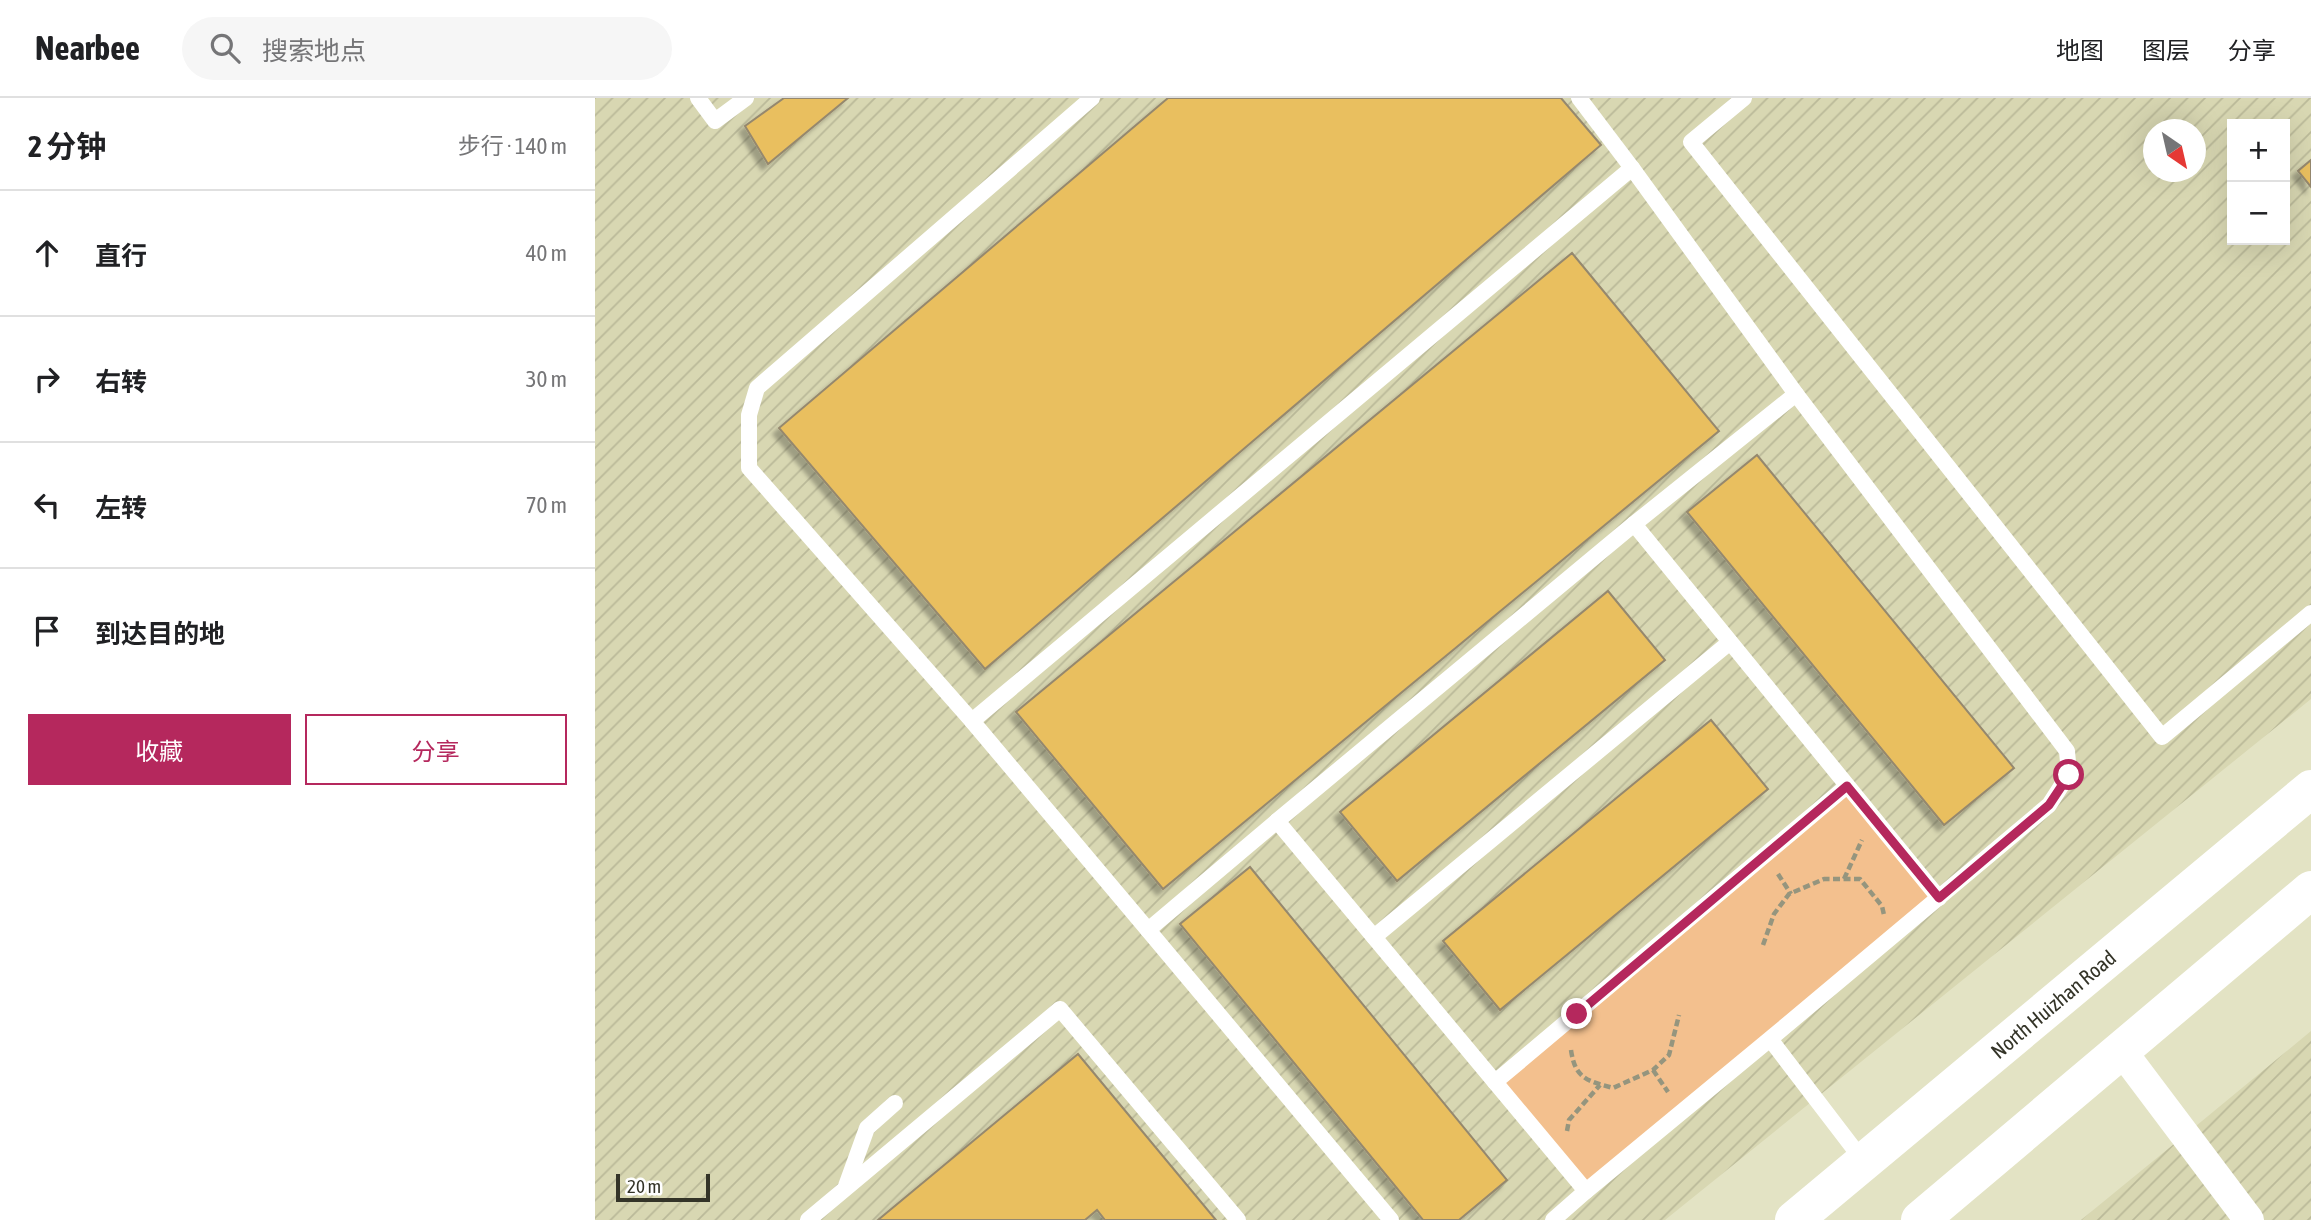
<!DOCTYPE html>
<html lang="zh">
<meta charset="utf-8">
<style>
body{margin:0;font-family:"Asap Condensed","Noto Sans SC",sans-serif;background:#f6f6f6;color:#202124}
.controls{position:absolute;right:21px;top:21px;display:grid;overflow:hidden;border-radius:0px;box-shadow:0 7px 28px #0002}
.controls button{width:63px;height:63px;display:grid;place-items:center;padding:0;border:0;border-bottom:2px solid #e0e0e0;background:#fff;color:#202124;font:35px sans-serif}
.compass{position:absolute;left:1548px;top:21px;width:63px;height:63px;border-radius:50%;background:#fff;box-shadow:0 7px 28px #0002;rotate:146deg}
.scale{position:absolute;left:21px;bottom:18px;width:94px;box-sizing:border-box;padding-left:7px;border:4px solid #343428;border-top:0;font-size:19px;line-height:24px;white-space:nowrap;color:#343428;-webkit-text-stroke:5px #fff;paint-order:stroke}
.stop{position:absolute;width:21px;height:21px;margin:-16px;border:5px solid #b5285d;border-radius:50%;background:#fff}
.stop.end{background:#b5285d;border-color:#fff;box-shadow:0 2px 7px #0008}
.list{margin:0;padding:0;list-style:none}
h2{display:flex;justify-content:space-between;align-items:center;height:91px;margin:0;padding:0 28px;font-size:30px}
h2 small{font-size:23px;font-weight:400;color:#757577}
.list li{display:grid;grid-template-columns:46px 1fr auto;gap:21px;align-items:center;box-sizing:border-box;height:126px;padding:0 28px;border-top:2px solid #e0e0e0}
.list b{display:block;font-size:26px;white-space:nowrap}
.list em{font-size:23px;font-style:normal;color:#757577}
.actions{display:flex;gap:14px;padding:21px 28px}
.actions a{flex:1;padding:16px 0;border:2px solid #b5285d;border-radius:0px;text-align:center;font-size:24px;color:#b5285d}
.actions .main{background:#b5285d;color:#fff}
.icon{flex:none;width:38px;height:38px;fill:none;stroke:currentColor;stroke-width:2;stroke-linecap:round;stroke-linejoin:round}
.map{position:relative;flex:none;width:1716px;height:1122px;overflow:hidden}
header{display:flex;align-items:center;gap:42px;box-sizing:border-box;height:98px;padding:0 35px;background:#fff;border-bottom:2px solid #e0e0e0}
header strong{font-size:33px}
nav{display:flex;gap:38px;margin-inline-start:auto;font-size:24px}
.search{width:490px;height:63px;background:#f6f6f6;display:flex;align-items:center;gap:18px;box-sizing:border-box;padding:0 24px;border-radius:38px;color:#757577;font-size:26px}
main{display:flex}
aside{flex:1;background:#fff}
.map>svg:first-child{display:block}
.industrial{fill:url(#industrial-furrows);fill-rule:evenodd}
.green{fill:#f3c08e}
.building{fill:#e9bf5f;stroke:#95886e;stroke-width:2;filter:url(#shadow)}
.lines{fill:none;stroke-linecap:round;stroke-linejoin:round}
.path{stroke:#95957e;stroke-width:4.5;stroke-dasharray:7 3.5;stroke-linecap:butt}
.service{stroke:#fff;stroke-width:16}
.minor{stroke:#fff;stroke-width:30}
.secondary{stroke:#fff;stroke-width:38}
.route{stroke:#b5285d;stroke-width:9}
.labels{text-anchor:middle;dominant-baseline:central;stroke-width:6;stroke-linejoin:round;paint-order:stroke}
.street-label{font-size:21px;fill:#343428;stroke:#fff}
</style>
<header>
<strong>Nearbee</strong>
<div class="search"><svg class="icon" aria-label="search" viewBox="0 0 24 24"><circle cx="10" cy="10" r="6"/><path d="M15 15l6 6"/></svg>搜索地点</div>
<nav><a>地图</a><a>图层</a><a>分享</a></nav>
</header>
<main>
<aside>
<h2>2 分钟<small>步行 · 140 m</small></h2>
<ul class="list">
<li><svg class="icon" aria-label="ahead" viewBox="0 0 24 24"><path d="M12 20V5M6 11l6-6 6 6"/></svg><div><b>直行</b></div><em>40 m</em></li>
<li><svg class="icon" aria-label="right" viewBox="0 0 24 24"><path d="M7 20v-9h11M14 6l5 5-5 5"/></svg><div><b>右转</b></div><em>30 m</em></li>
<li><svg class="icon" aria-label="left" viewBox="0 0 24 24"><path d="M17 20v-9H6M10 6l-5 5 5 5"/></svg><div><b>左转</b></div><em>70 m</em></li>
<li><svg class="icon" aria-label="arrive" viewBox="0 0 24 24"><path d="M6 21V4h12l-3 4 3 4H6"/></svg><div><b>到达目的地</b></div></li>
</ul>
<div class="actions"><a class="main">收藏</a><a>分享</a></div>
</aside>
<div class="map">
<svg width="1716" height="1122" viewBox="0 0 1716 1122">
<defs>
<pattern id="industrial-furrows" width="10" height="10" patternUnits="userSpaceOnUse" patternTransform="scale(1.75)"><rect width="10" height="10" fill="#d8d7b2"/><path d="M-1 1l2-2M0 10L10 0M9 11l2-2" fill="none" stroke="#bab999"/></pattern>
<filter id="shadow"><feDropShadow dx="-6" dy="6" stdDeviation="2" flood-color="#0004"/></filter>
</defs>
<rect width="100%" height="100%" fill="#e3e3c4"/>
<g class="industrial">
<path d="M0,0H1716V601L1070,1122H0ZM1637,26H1690V142H1637ZM1559,32H1601V74H1559Z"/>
<path d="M1716,933V1122H1486L1607,1023Z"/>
</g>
<path class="green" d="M1252,688L1344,800L991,1093L900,984Z"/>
<g class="building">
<path d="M189,0H253L173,66L150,28Z"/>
<path d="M573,0H966L1006,47L390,571L184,330Z"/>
<path d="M1716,62V89L1703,73Z"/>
<path d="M977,155L1124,333L568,791L421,614Z"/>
<path d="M1162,357L1419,670L1349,727L1092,414Z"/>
<path d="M1013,493L1070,562L802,783L745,714Z"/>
<path d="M1116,622L1173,691L905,912L848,843Z"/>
<path d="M655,769L912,1082L864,1122H828L585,826Z"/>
<path d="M483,956L621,1122H510L502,1112L490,1122H283Z"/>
</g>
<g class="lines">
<g class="path">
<path d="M1183,776L1196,796"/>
<path d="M1249,781L1267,742"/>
<path d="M1168,847L1179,816L1194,796L1229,781H1265L1287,808L1289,817"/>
<path d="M976,952C980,981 993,983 1018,990L1058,972L1074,957L1084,917"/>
<path d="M1058,972L1073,994"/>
<path d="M972,1033L974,1022L1005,987"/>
</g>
<g class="service">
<path d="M103,0L120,23L151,0"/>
<path d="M984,0L1037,70"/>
<path d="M1149,0L1096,44L1567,639L1716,515"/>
<path d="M1039,426L1344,800"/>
<path d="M377,623L154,370V317L162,290L497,0"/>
<path d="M682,723L1039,426L1201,296"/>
<path d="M553,832L796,1122"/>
<path d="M779,839L1135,544"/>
<path d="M1175,941L991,1093L682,723L553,832L377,623L1037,70L1201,296L1472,653L1474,676L1454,707L1175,941L1269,1064"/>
<path d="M900,984L1252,688"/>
<path d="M251,1088L272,1030L300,1005"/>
<path d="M213,1122L465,911L643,1122"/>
<path d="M958,1122L991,1093"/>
</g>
<path class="minor" d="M1526,952L1654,1122"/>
<g class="secondary">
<path d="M1199,1122L1716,691"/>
<path d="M1325,1122L1716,792"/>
</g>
</g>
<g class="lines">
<path class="route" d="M982,916L1252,688L1344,800L1454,707L1474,677"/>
</g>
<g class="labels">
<g class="street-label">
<text transform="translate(1458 906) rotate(-40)">North Huizhan Road</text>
</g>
</g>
</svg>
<div class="controls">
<button>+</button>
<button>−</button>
</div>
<svg class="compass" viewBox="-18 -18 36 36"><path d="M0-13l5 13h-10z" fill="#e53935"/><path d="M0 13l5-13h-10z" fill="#757577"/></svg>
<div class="scale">20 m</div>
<div class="stop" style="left:1474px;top:677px"></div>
<div class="stop end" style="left:982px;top:916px"></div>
</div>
</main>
